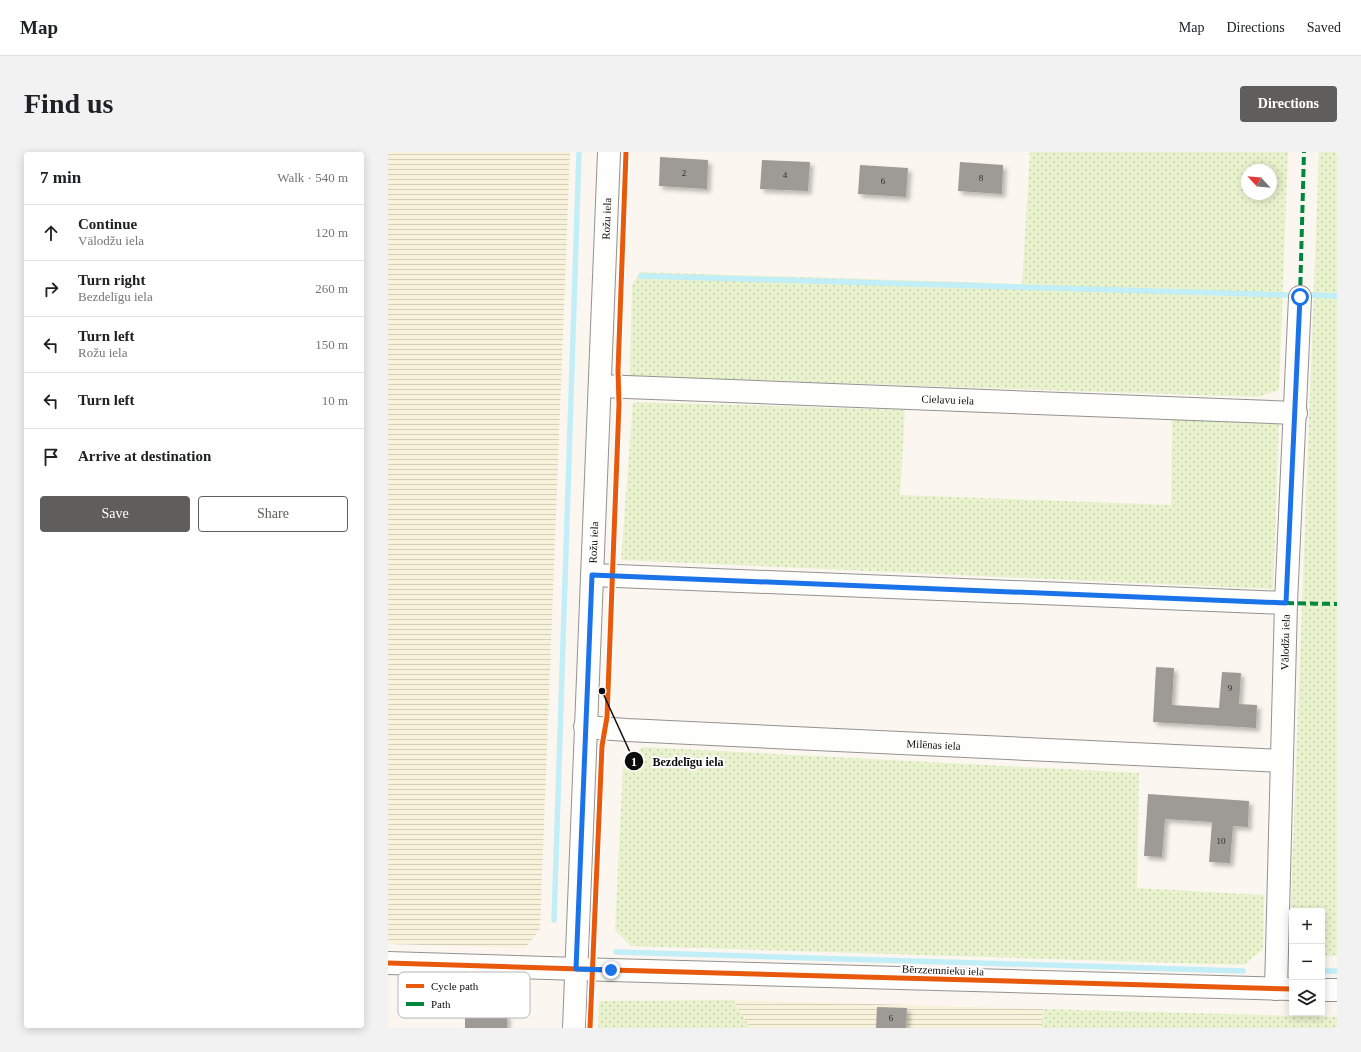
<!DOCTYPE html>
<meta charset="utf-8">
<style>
body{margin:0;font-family:"Times New Roman",serif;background:#f2f2f2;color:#202124}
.controls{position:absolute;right:12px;bottom:12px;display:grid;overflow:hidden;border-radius:4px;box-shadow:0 2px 10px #0003}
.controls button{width:36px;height:36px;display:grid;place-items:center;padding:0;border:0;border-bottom:1px solid #e0e0e0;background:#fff;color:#202124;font:20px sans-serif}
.compass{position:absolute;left:853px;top:12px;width:36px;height:36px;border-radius:50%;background:#fff;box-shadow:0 2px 10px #0003;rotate:296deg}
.stop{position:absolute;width:12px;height:12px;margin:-9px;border:3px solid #1a73e8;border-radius:50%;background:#fff}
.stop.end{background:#1a73e8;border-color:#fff;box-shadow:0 1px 4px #0008}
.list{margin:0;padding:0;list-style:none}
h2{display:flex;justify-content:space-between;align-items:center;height:52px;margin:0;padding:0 16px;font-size:17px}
h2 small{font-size:13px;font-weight:400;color:#757577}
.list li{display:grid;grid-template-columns:26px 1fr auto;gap:12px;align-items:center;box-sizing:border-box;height:56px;padding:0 16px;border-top:1px solid #e0e0e0}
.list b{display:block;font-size:15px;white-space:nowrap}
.list p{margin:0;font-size:13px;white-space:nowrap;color:#757577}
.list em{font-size:13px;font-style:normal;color:#757577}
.actions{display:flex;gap:8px;padding:12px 16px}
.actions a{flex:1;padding:9px 0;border:1px solid #605e5c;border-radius:4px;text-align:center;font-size:14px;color:#605e5c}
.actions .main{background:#605e5c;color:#fff}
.icon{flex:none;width:22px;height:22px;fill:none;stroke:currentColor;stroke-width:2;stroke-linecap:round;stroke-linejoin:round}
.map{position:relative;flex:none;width:949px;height:876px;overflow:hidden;border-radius:4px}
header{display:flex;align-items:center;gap:24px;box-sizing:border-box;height:56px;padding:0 20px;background:#fff;border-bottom:1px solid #e0e0e0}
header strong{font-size:19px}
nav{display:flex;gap:22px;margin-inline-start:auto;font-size:14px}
.intro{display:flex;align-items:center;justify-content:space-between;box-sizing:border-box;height:96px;padding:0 24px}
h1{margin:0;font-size:28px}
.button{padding:10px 18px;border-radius:4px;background:#605e5c;color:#fff;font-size:14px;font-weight:700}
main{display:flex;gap:24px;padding:0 24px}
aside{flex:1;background:#fff;border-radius:4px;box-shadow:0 2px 10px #0003}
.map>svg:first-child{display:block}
.farmland{fill:url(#farmland-rules)}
.grass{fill:url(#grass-dots);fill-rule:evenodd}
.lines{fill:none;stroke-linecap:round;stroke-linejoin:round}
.stream{stroke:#c2eef8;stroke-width:5.5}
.building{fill:#9e9a96;filter:url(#shadow)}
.minor-casing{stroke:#94928f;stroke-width:24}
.minor{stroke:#fefefd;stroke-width:22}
.quiet{stroke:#00873e;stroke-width:4;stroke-dasharray:8 4;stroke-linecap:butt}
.cycleway-casing{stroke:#fff;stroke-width:8}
.cycleway{stroke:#e8590c;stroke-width:5}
.route{stroke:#1a73e8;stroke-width:5}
.labels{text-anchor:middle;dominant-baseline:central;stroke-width:4;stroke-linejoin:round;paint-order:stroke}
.number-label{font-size:9px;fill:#30302e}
.street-label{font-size:11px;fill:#0c0c0c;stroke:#fff}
.key{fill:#fff;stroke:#b6b6b6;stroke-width:1}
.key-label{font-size:11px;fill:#0c0c0c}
.leader{fill:none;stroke:#0c0c0c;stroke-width:1.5}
.callout-dot{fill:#0c0c0c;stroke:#fff;stroke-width:1.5}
.mark-label{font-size:12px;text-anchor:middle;font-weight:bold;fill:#fff}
.callout-label{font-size:12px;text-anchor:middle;font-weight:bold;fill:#0c0c0c;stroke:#fff;stroke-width:4;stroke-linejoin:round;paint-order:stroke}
</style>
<header>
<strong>Map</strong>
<nav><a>Map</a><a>Directions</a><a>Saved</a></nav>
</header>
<div class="intro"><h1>Find us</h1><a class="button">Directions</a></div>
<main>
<aside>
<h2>7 min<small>Walk · 540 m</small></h2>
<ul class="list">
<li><svg class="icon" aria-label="ahead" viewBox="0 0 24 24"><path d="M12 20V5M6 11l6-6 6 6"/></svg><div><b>Continue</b><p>Vālodžu iela</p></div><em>120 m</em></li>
<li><svg class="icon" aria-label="right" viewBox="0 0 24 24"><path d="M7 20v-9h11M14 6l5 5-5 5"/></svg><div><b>Turn right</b><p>Bezdelīgu iela</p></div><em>260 m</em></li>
<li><svg class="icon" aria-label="left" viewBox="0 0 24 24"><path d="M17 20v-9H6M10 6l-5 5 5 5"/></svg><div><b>Turn left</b><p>Rožu iela</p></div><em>150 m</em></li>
<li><svg class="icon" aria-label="left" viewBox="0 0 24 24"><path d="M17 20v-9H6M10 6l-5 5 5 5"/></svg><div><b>Turn left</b></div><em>10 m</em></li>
<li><svg class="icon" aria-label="arrive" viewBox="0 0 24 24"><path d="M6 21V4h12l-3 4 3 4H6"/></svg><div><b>Arrive at destination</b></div></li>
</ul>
<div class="actions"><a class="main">Save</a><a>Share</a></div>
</aside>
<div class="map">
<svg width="949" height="876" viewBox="0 0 949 876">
<defs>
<pattern id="farmland-rules" width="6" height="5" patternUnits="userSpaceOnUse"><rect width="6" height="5" fill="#f9f2db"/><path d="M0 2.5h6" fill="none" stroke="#d4cebb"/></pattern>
<pattern id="grass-dots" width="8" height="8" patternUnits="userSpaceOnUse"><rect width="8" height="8" fill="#e8f2cd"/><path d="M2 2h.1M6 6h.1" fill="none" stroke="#c6ceaf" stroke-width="1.8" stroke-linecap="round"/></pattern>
<filter id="shadow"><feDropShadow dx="3.5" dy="3.5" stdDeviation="2" flood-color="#0004"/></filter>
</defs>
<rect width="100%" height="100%" fill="#fbf7f0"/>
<g class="farmland">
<path d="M0,0H182L152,777L137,796L0,792Z"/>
<path d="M345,848L655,857L654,876H362Z"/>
</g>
<g class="grass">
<path d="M642,0H900L891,238L870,245L242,224L244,133L252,120L634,132ZM859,18H883V42H859Z"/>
<path d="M931,0H949V804L934,803V759H904V802H901Z"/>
<path d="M245,250L517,258L512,343L783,353L784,266L891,270L885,437L233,408Z"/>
<path d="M255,595L751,621L749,736L876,743L875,797L856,813L243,794L227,778L235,613Z"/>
<path d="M345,848L362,876H210L211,849Z"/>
<path d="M655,857L949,865V876H654Z"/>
</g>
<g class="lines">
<g class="stream">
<path d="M253,124L899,143"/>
<path d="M925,143L949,144"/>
<path d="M166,768L191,0"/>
<path d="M228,800L855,819"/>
<path d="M934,819H949"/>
</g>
</g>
<g class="building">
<path d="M272,5L320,8L319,37L271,34Z"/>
<path d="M374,8L422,10L420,39L372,37Z"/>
<path d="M572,10L615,13L614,42L570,39Z"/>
<path d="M472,13L520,16L518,45L470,42Z"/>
<path d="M768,515L786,516L784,553L831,556L834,520L853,521L851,552L869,553L868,576L765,570Z"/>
<path d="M760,642L861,649L860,675L845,674L842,711L821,710L824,670L777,667L774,705L756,704Z"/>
<path d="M489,855L519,856L518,876H488Z"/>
<path d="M77,861L119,862V876H77Z"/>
</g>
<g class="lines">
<defs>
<g id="minor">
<path id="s1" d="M212,234L908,261"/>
<path d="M204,423L898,451"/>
<path id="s2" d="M197,575L239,578L893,609"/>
<path d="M0,811L223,818L904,837"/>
<path id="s3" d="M888,837L898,451L912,145"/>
<path d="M934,838H949"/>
<path id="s4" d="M186,876L221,0"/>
</g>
</defs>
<use href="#minor" class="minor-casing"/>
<use href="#minor" class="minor"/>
<g class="quiet">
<path d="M912,145L916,0"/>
<path d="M898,451L949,452"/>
</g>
<defs>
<g id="cycleway">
<path d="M0,811L223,818L904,837"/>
<path d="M202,876L214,594L219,565L231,252L230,219L238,0"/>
</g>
</defs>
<use href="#cycleway" class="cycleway-casing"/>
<use href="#cycleway" class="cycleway"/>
</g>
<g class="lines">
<path class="route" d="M223,818L188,817L204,423L898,451L912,145"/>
</g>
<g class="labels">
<g class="number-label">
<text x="296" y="21">2</text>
<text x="397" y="23">4</text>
<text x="593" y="26">8</text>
<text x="495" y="29">6</text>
<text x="842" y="536">9</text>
<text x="833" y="689">10</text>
<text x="503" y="866">6</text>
</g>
<g class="street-label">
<text stroke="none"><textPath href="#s4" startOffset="810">Rožu iela</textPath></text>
<text stroke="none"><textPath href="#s1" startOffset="348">Cielavu iela</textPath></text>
<text stroke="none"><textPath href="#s4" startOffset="486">Rožu iela</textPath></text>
<text stroke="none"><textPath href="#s3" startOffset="347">Vālodžu iela</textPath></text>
<text stroke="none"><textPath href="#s2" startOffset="349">Milēnas iela</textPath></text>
<text transform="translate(555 818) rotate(2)">Bērzzemnieku iela</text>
</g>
</g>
<rect x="10" y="820" width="132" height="46" rx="6" class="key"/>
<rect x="18" y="832" width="18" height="4" fill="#e8590c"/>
<rect x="18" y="850" width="18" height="4" fill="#00873e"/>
<g class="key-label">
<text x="43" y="838">Cycle path</text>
<text x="43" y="856">Path</text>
</g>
<path class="leader" d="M214 539L246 609"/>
<g class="callout-dot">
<circle cx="214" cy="539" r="4"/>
<circle cx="246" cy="609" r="10"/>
</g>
<g class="mark-label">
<text x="246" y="614">1</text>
</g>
<g class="callout-label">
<text x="300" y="614">Bezdelīgu iela</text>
</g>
</svg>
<div class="controls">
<button>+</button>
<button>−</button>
<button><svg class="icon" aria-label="layers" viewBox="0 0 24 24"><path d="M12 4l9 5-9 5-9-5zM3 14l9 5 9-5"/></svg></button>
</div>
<svg class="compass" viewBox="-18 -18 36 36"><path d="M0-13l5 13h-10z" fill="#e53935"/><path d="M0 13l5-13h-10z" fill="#757577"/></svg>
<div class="stop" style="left:912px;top:145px"></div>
<div class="stop end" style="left:223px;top:818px"></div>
</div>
</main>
